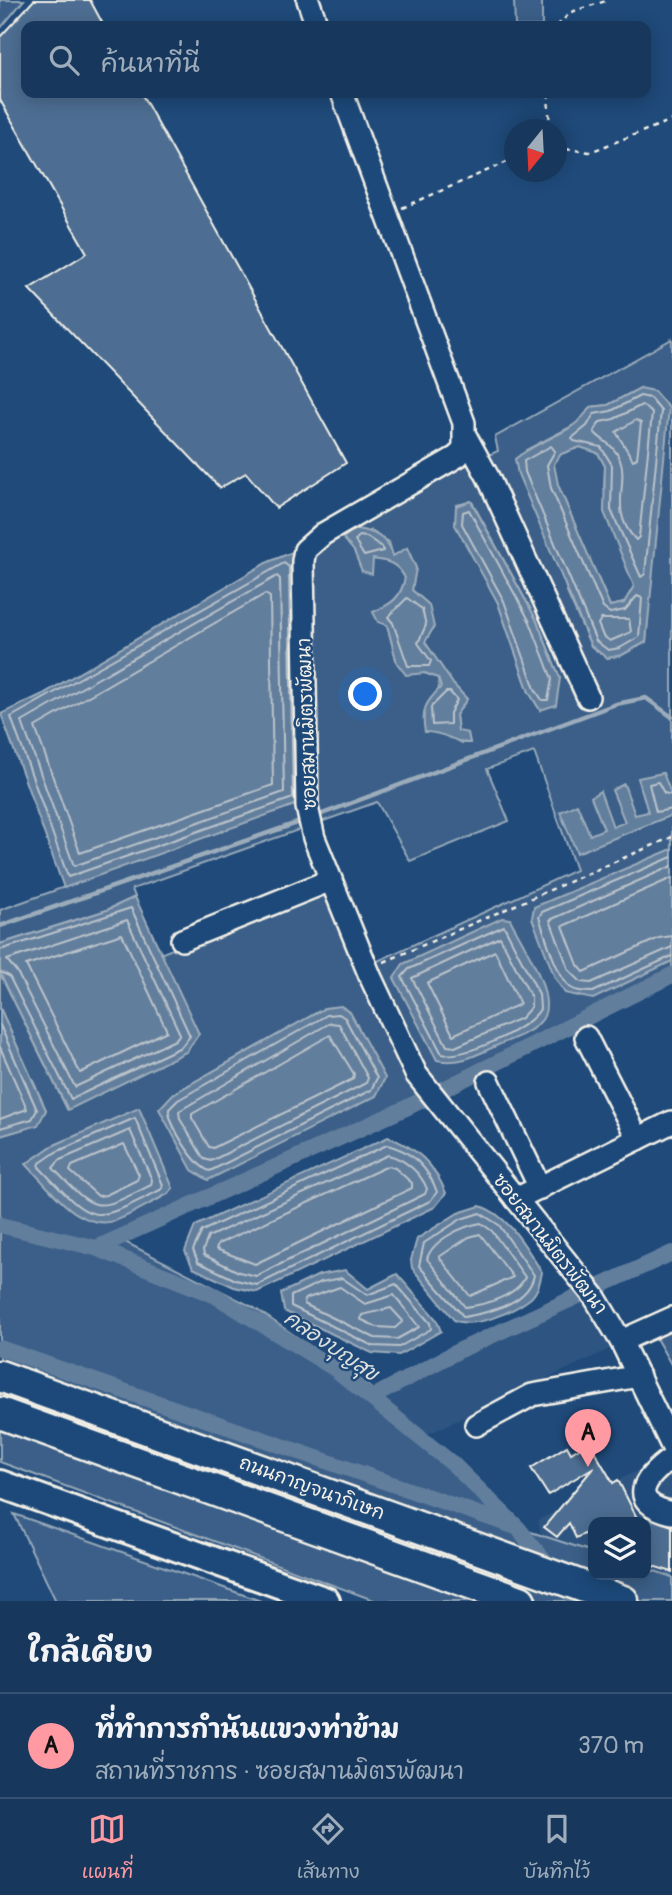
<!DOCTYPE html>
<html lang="th">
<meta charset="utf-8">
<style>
body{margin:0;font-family:Pangolin,"Playpen Sans Thai",sans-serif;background:#244365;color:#f1f3f6}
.controls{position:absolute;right:21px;bottom:21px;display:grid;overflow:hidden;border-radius:14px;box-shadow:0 4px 18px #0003}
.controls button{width:63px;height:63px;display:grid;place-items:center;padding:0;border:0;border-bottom:2px solid #365272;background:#17385c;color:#f1f3f6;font:35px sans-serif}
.compass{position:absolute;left:504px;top:119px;width:63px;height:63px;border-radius:50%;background:#17385c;box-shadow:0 4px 18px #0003;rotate:198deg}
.you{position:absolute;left:366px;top:695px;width:24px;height:24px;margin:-18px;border:5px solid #fff;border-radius:50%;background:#1a73e8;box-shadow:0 0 0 10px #1a73e833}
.badge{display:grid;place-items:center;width:46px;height:46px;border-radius:50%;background:#ff9aa2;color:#111;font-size:23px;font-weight:700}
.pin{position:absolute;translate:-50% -58px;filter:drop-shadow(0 2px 4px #0008)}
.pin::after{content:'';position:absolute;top:37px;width:24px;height:21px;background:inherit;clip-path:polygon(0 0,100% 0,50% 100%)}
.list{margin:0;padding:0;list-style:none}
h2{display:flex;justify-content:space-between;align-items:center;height:91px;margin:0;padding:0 28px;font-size:30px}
h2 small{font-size:23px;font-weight:400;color:#9eacbb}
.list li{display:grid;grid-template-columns:46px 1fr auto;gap:21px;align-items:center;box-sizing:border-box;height:105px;padding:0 28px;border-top:2px solid #365272}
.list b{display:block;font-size:26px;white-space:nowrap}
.list p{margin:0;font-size:23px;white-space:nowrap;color:#9eacbb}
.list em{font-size:23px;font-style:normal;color:#9eacbb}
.icon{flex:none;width:38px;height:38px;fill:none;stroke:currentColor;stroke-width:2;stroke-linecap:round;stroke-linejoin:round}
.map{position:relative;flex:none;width:672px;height:1601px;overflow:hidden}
.search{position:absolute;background:#17385c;box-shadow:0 4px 18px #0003;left:21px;right:21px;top:21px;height:77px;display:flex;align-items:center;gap:18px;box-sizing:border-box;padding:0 24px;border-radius:14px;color:#9eacbb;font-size:26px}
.sheet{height:196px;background:#17385c}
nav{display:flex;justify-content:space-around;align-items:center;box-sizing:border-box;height:98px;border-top:2px solid #365272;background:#17385c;font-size:19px;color:#9eacbb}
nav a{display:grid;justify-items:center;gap:4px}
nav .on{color:#ff9aa2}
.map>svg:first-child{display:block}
.built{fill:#2d5581}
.green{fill:#3a5f88;stroke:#97a8b8;stroke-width:2;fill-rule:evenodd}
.water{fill:#627e9d;stroke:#9cacbb;stroke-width:2;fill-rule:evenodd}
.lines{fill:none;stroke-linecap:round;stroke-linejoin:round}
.shore{stroke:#bac3ca;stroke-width:2}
.stream{stroke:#9cacbb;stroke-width:4.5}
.canal{stroke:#627e9d;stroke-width:16}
.building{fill:#4d6e92;stroke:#f4f1e8;stroke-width:2}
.minor-casing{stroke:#f4f1e8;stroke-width:26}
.major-casing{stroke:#f4f1e8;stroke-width:32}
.highway-casing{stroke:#f4f1e8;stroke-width:35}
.path{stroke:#f4f1e8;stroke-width:2.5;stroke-dasharray:5 5;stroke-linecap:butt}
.minor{stroke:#1f4a7a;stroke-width:21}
.major{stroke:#1f4a7a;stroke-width:26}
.highway{stroke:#1f4a7a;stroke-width:30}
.labels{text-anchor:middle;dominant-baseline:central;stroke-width:5;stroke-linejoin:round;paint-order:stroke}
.street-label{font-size:19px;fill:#f4f1e8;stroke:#1f4a7a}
.water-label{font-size:21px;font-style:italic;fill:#dee0dd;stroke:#1f4a7a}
</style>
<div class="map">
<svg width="672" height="1601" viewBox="0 0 672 1601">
<rect width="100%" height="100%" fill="#1f4a7a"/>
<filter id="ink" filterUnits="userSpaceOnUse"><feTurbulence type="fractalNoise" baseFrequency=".0143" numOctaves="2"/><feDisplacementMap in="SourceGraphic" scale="14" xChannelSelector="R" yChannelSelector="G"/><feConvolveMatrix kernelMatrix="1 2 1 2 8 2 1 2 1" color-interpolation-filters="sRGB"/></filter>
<g filter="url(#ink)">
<g class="built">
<path d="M584,1301L612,1348L426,1435L380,1396L408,1380Z"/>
<path d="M667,1456L672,1467V1577L646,1568V1522H593V1552L541,1535L538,1520Z"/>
</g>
<g class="green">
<path d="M0,0H24L0,29Z"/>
<path d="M514,0H542V26H515Z"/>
<path d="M672,339V982L450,1090L434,1082L371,964L576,870L534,752L487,769L509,821L410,861L377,802L132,889L135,897L107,910L0,944V910L300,803L308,557L319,544L419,486L498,451L495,437ZM640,388L653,553L646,642L622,655L607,658L591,646L568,595L526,450L582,421L590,407L608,405ZM472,502L536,619L560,678L540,710L529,692L498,603L456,505ZM370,530L389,542L393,556L407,548L416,568L412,590L429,605L425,642L453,684L467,699L456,715L458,731L468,734L470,743H462L442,732L438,678L397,663L387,625L374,613C392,603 400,599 405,578C398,563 389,561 373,559L362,571L354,551Z"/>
<path d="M580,447L598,453L605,466L604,487L634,586L624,603L610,606L558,485L553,465L561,454Z"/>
<path d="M322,889L377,1014L427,1102L123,1241L253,1307L367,1385L459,1463L525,1530L593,1552V1575H646V1568L672,1577V1601H376L0,1462V1136L37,1125L46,1110L0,1008V973L67,1109L198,1034L160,954ZM341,1007L173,1094L325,1008ZM52,1146L172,1189C164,1199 147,1204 134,1210C79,1238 64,1201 27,1165Z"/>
<path d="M672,1321V1366L657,1340L638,1338Z"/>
<path d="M14,1514L261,1601H56Z"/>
</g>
<g class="water">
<path d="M640,388L654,391L669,408L646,642L622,655L607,658L591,646L518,474L515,459C539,438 573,436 590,407L608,405ZM580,447L598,453L605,466L604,512L634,586L624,603L610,606L558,485L554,464L561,454Z"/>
<path d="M471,501L536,619L560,678L556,705L540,710L529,692L498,603L455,525L456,506Z"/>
<path d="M355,529C374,531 387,537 393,556L407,548L416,568L412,590L429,605L434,627L425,642L453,684L467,699L456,715L458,731L468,733L470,743C454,743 446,732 425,732C421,710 425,703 441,687L438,678L425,673L406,675L397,663L387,625L378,622L373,612C392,604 401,598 405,578C398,564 389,561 373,559L372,574L362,571L354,551L343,538Z"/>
<path d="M295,551L300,803L64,888L1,714L43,694L266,563Z"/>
<path d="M663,773L672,796V815L577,853L560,812L577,804L590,835L604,829L591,797L600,791L613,827L625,822L612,790L624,784L635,815L648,812L638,778Z"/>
<path d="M672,849V961L593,999L565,993L555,978L532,918L534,907Z"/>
<path d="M135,897L199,1034L186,1052L68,1110L0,973V944L107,910Z"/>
<path d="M502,918L510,919C522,943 561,1001 540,1022C529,1034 512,1039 498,1045C476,1055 460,1065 437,1060L394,978L403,964Z"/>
<path d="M341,1006L350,1012L385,1078L376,1096L208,1180L192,1170L159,1109L173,1094L325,1008Z"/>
<path d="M0,1008L46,1110L38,1125L0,1136Z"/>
<path d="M139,1108L173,1188L168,1194C151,1202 132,1215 114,1221C78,1231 49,1187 26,1164L52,1146Z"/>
<path d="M388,1137C417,1148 434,1164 446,1193L435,1207L257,1292L234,1287L193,1268L185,1251L195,1226Z"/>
<path d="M480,1206C509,1215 526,1248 542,1272C540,1283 537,1295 527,1301C510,1313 474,1329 454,1320L412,1268L411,1260L417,1239L458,1213Z"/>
<path d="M345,1270L368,1289L397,1274L436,1319L441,1331L399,1355L372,1353L284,1311L281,1293L319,1275Z"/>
</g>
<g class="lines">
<g class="shore">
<path d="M640,396L650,398L661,411L645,574L641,577L611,510L612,465L601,447L574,441L572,438L587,426L594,414L611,411Z"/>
<path d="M642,405L652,413L639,537L636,540C608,511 629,484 620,460C614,444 603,442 594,432L600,422L614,419Z"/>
<path d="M636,420L641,423L637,458L633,460L616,432Z"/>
<path d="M551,446L555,451L547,465L551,488L603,608L610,613L625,610L637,596L642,598L639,637L620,648L608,650L596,641L525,472L524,461Z"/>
<path d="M469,510L530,622L552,679L548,700H542L535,689L504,601L462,524L463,512Z"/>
<path d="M359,536L367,537L382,547L383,551L364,556L355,541Z"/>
<path d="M284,563L289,567L293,798L68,877L11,717Z"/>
<path d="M277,576L280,579L284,792L74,866L22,722Z"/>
<path d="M265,594L270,597L273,785L80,853L35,727Z"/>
<path d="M407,598L422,609L426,625L418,643L431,661L429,666H408L393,623L388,617Z"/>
<path d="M601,619H629L631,632L610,641L603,636L598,624Z"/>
<path d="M446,692H450L457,700L450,713V724L432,725L431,707Z"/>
<path d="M672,795L664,793L658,782L649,784L656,812L672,809"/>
<path d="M672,857L542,912L539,917C545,934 557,978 571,988C577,992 586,992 593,992L672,956"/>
<path d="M672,866L550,920L569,970L581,982L591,983L672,947"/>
<path d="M672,878L563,926L578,965L584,972L659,938L672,936"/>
<path d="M127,920L180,1034L175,1040L75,1087L17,972L7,960Z"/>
<path d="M504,926L539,994L540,1009C530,1029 463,1059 442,1054L402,977L409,969Z"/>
<path d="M122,934L167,1031L80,1073L26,965Z"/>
<path d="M500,937L531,997V1007L521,1018L455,1047L447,1046L412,978Z"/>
<path d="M0,950L131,908L190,1036L181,1047L71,1099L9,976L0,972"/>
<path d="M495,951L520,1004L453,1035L427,983Z"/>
<path d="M339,1014L345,1018L377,1078L371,1090L210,1171C195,1167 168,1124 169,1109L178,1100L327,1015Z"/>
<path d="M330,1023L339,1024L368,1078L366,1083L211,1161L204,1159L180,1119L179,1111Z"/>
<path d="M0,1025L37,1110L32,1119L0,1128"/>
<path d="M330,1035L354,1074L353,1079L213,1148L209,1147L192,1118V1114Z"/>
<path d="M0,1047L27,1109L0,1119"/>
<path d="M135,1118L163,1185L162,1189C90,1225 95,1226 39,1167L40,1163L56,1152Z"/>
<path d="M130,1130L152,1180L151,1185C95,1213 97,1214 53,1168L60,1160Z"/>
<path d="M124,1144L139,1175L137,1180L106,1195L98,1196L70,1171L72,1166Z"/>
<path d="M387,1145C411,1150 429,1169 437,1192L430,1201L257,1285L236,1280L198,1262L193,1250L202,1231Z"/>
<path d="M388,1155C405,1159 421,1173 427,1189L425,1194L256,1276L239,1272L204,1255L203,1250L208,1237Z"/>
<path d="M388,1166L395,1168L412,1183V1188L255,1264L216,1249L218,1244Z"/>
<path d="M480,1213L499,1225L534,1275C529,1303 488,1313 464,1317L419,1266L424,1243L461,1219Z"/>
<path d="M481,1223L492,1231L525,1277C517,1296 484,1305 465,1307L427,1259C432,1240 463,1226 481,1223Z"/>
<path d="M480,1234L513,1277L470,1296L439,1257L469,1237Z"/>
<path d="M342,1278L367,1295L396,1284L430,1323L431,1329L399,1347L373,1346L291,1306V1296L321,1282Z"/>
<path d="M340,1287L365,1304L394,1295L419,1327L397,1339L375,1338L304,1304L305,1299Z"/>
<path d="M391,1308L403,1321L395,1328L377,1327L360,1319L362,1315Z"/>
</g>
<g class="stream">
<path d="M322,814L616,704L646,698L672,717"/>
<path d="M0,926L297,823"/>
</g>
<g class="canal">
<path d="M0,1225L96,1248L214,1295L335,1369L454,1465L518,1528L576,1601"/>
<path d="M96,1248L406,1108L672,975"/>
<path d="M0,1348L513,1526"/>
<path d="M371,1398L458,1351L672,1253"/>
</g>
</g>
<g class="building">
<path d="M34,0H90L104,26H26V93H141L346,463L276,508L246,473L220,488L29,289L87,253L0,100V37Z"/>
<path d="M589,1442L613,1483L618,1480L639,1522H593V1530L576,1538L569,1523L557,1537L544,1527L594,1467L548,1495L531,1468L567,1446L571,1453Z"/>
<path d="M646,1516L672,1526V1572L646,1564Z"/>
</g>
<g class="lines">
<defs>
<g id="minor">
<path d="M308,0L317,26"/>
<path d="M342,93L464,423V447L458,456L323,534L305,550L303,561L307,807L314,838L370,976L416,1074L594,1296L621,1341L672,1446"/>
<path d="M465,435L488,477L588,697"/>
<path d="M182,940L331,880"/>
<path d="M586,1037L638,1139"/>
<path d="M489,1082L540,1188"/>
<path d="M516,1199L672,1122"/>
<path d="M621,1341L672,1318"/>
<path d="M476,1425L532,1395L639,1376"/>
<path d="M672,1458C645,1477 625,1502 672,1513"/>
</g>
<path id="major" d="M0,1484L326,1601"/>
<g id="highway">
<path d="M0,1376L623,1601"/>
<path d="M0,1413L520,1601"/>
</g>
</defs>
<use href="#minor" class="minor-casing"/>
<use href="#major" class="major-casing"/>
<use href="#highway" class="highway-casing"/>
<g class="path">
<path d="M557,26L571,12L609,0"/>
<path d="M548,93L550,130"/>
<path d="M556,148L590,152L672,120"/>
<path d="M402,208L514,159"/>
<path d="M384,962L672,837"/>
</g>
<use href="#minor" class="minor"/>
<use href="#major" class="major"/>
<use href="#highway" class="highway"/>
</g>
</g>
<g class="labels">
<g class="street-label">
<text transform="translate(307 724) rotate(-92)">ซอยสมานมิตรพัฒนา</text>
<text transform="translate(550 1244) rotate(52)">ซอยสมานมิตรพัฒนา</text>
<text transform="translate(312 1488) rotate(20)">ถนนกาญจนาภิเษก</text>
</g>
<g class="water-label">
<text transform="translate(331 1346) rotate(34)">คลองบุญสุข</text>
</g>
</g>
</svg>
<div class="controls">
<button><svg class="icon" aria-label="layers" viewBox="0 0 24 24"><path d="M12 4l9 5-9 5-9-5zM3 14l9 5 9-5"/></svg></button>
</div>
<svg class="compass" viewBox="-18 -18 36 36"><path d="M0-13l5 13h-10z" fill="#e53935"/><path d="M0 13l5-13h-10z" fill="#9eacbb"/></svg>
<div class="you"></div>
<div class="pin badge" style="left:588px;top:1467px">A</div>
<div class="search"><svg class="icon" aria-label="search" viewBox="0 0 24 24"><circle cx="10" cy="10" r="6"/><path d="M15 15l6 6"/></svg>ค้นหาที่นี่</div>
</div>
<section class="sheet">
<h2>ใกล้เคียง<small></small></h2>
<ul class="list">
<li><span class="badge">A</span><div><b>ที่ทำการกำนันแขวงท่าข้าม</b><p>สถานที่ราชการ · ซอยสมานมิตรพัฒนา</p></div><em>370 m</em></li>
</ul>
</section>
<nav>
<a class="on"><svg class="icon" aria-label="map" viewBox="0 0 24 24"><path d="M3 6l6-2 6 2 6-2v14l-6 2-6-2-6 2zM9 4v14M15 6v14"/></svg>แผนที่</a>
<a><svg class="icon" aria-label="directions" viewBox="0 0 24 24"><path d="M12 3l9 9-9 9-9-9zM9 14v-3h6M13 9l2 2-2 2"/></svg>เส้นทาง</a>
<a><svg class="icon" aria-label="saved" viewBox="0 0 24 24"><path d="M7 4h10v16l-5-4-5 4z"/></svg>บันทึกไว้</a>
</nav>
